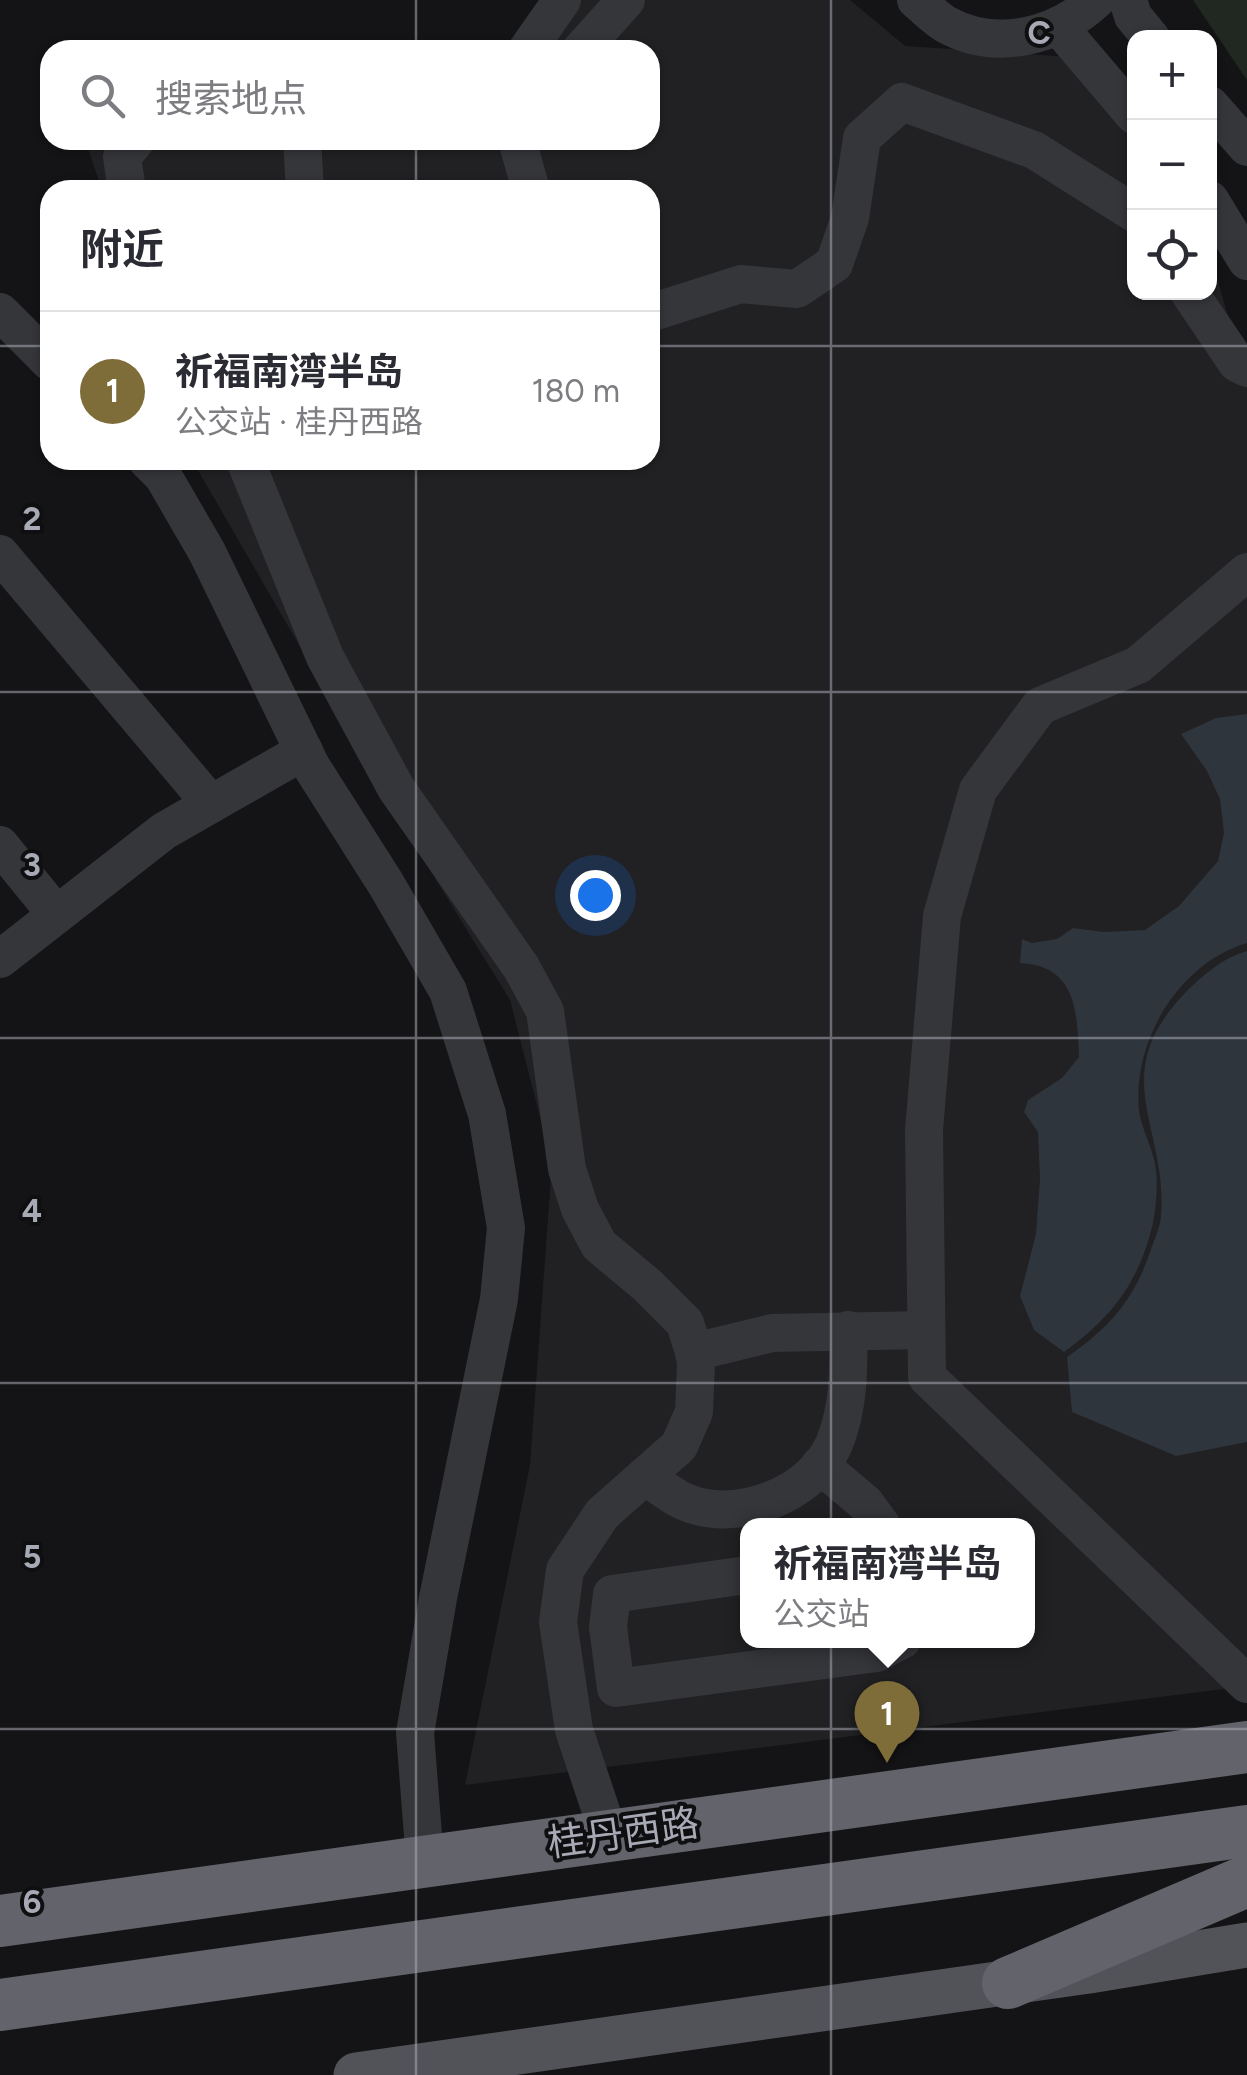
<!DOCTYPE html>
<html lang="zh">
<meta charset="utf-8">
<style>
body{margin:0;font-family:Figtree,"Noto Sans SC",sans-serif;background:#f2f2f3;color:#2b2b33}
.controls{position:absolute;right:30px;top:30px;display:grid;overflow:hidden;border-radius:20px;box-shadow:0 2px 8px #0004}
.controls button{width:90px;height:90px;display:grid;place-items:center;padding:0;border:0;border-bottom:2px solid #e1e1e2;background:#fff;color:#2b2b33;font:50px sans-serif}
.you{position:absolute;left:595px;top:895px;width:35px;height:35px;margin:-25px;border:8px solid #fff;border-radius:50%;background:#1a73e8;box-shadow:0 0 0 15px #1a73e833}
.badge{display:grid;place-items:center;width:65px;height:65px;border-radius:50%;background:#7e6d38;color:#fff;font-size:32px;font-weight:700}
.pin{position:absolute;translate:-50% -82px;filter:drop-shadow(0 2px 5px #0008)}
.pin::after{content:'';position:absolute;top:52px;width:35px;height:30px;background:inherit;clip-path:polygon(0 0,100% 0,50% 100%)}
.popup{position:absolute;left:740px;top:1518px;width:295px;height:130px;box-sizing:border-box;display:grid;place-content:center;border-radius:20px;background:#fff;filter:drop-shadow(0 2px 8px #0005);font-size:32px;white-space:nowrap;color:#7c7c81}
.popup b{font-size:38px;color:#2b2b33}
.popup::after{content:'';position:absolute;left:50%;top:100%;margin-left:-20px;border:20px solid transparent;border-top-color:#fff}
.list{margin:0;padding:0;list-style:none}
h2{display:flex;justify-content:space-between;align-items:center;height:130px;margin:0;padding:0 40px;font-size:42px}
h2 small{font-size:32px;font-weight:400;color:#7c7c81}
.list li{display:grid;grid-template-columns:65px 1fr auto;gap:30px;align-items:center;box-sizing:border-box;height:160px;padding:0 40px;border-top:2px solid #e1e1e2}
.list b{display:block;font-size:38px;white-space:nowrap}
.list p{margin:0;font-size:32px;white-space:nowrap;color:#7c7c81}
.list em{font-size:32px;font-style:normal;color:#7c7c81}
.icon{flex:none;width:55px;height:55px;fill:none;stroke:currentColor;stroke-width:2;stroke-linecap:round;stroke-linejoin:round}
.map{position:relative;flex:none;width:1247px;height:2075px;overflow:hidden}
.search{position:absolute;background:#fff;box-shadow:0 2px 8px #0004;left:40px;top:40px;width:620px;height:110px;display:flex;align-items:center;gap:25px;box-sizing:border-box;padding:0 35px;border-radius:30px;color:#7c7c81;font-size:38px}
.panel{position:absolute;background:#fff;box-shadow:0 2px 8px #0004;left:40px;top:180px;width:620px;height:290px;border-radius:30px}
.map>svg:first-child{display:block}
.built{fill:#212023;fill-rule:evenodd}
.green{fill:#212822}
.water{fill:#2e353d}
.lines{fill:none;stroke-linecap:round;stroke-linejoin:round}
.minor{stroke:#35363a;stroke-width:38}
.major{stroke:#525259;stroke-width:45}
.highway{stroke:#62636b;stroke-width:52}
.grid{fill:none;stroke:#a7aab5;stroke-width:2.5;stroke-opacity:0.55}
.labels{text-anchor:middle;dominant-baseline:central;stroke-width:8;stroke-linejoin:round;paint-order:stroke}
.street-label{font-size:38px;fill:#a7aab5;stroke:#0f0f11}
.grid-label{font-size:32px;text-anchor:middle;font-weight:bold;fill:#a7aab5;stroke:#0f0f11;stroke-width:8;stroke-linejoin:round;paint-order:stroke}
</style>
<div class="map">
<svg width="1247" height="2075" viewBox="0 0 1247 2075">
<rect width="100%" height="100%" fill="#141416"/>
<path class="built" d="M565,0H850L905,46L1086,58L1134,126V292H1210V255L1247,380V1686L465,1785L530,1465L552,1164L510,1000L420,854L192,460H650V190H102L85,140H650V50H521ZM747,1526H1027V1640H747Z"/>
<path class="green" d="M1193,0H1247V80Z"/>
<g class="water">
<path d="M1247,714V943C1179,963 1132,1041 1139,1111C1142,1131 1154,1150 1156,1170C1158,1185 1156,1208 1153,1223C1139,1283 1112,1317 1064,1352L1034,1330L1020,1296L1036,1234L1040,1179L1038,1132L1024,1112L1028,1100L1062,1078L1079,1057C1077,1012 1077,966 1020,963L1022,939L1032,943L1057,939L1073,928L1104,932L1145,930L1179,906L1218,861L1224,833L1220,799L1207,771L1181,734L1216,718Z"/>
<path d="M1247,951V1442L1176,1456L1072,1412L1067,1357C1108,1329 1134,1300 1150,1252C1154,1240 1160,1228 1161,1216C1168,1126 1105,1076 1185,993C1203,975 1222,958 1247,951Z"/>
</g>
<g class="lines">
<g class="minor">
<path d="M916,0C926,8 936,19 947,25C997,52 1057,36 1096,0"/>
<path d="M1128,0L1133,16L1151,38"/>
<path d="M1059,27L1134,115"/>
<path d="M527,50L562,0"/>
<path d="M581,50L626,0"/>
<path d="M1210,105L1247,147"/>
<path d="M302,140L305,190"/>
<path d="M517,140L531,190"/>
<path d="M127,190L122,157L136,140"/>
<path d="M1210,200L1247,261"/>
<path d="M1189,292L1237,363L1247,368"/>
<path d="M0,312L50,362"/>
<path d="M650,313L741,284L797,289L834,264L850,218L862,138L902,102L1034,150L1134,213"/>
<path d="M147,460L163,476L207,552L311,766L386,884L448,991L487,1114L506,1228L499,1299L438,1598L415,1733L425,1861"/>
<path d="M245,460L325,657L396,788L521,967L545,1011L567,1169L580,1209L599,1245L647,1285L685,1323L694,1352L696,1363L694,1412L679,1446L602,1514L565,1570L558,1622L574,1730L609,1835"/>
<path d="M0,554L211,804"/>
<path d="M1247,572L1138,665L1040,706L978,790L942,916L924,1130L927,1377L1247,1684"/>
<path d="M0,845L56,914"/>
<path d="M0,959L164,831L304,751"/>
<path d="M694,1352L772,1333L926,1330"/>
<path d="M820,1465L865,1503L882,1526"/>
<path d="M645,1476C657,1484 670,1495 683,1501C735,1525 812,1495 834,1444C849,1408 849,1368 848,1330"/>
<path d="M747,1575L612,1594L608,1627L616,1688L877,1653L902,1640"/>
</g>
<path class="major" d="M356,2075L1089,1971L1247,1945"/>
<g class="highway">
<path d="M0,1921L1247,1747"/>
<path d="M1008,1983L1247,1881"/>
<path d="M0,2005L1247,1831"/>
</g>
</g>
<path class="grid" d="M416,0V50M831,0V2075M416,140V190M0,346H50M650,346H1247M416,460V2075M0,692H1247M0,1038H1247M0,1383H1247M0,1729H1247"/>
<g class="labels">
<g class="street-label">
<text transform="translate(623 1833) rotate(-8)">桂丹西路</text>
</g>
</g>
<g class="grid-label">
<text x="1039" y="44">C</text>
<text x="32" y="530">2</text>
<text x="32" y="876">3</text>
<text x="32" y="1222">4</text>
<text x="32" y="1568">5</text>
<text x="32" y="1913">6</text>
</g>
</svg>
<div class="controls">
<button>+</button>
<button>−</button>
<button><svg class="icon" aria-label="locate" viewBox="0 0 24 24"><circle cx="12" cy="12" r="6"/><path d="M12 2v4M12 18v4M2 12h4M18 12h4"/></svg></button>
</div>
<div class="you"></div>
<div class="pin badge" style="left:887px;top:1763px">1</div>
<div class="popup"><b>祈福南湾半岛</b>公交站</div>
<div class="search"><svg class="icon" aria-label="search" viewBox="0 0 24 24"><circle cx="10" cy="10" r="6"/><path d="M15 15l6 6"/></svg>搜索地点</div>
<section class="panel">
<h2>附近<small></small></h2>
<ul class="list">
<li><span class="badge">1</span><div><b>祈福南湾半岛</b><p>公交站 · 桂丹西路</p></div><em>180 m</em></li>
</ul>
</section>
</div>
